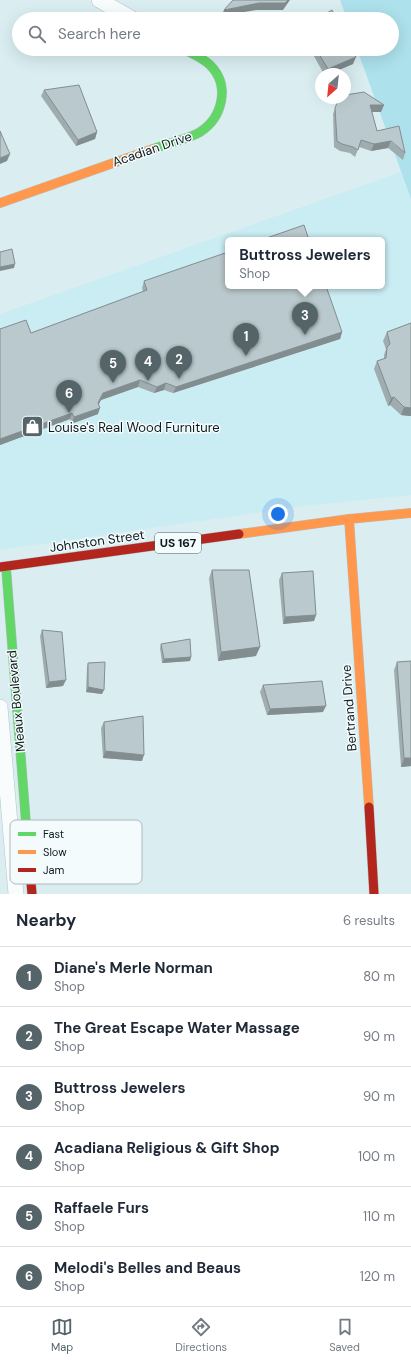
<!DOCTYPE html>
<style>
body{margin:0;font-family:"DM Sans",sans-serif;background:#f6f6f7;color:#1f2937}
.compass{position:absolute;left:315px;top:68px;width:36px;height:36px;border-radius:50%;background:#fff;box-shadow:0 4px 16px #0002;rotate:207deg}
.you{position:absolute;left:278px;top:514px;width:14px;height:14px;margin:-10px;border:3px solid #fff;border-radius:50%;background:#1a73e8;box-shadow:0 0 0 6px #1a73e833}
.badge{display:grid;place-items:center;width:26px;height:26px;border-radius:50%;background:#546468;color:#fff;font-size:13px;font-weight:700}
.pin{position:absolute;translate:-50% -33px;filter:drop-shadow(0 1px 2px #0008)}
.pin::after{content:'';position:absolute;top:21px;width:14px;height:12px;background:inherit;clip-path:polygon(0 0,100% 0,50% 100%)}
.popup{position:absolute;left:225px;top:237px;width:160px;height:52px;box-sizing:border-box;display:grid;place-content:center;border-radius:6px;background:#fff;filter:drop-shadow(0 1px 3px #0005);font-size:13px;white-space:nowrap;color:#747a83}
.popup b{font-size:15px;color:#1f2937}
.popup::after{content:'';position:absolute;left:50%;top:100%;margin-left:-8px;border:8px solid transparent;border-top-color:#fff}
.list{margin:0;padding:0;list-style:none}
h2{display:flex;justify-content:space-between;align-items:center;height:52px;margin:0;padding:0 16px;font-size:17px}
h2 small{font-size:13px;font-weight:400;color:#747a83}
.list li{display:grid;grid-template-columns:26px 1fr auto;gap:12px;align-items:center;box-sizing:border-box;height:60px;padding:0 16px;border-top:1px solid #e0e1e3}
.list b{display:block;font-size:15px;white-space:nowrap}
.list p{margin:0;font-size:13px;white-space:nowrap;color:#747a83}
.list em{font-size:13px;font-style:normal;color:#747a83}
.icon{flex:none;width:22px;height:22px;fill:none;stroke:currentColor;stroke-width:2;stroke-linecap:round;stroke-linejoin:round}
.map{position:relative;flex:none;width:411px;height:894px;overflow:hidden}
.search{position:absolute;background:#fff;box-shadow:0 4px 16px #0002;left:12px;right:12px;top:12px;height:44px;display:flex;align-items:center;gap:10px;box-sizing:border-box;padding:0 14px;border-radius:22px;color:#747a83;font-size:15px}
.sheet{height:412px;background:#fff}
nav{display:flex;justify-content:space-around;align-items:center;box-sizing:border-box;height:56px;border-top:1px solid #e0e1e3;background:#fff;font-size:11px;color:#747a83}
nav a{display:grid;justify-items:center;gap:2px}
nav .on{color:#546468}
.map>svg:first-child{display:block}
.built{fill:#caecf3;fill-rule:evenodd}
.green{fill:#ade1eb}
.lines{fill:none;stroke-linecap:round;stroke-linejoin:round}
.street-casing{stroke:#b4c4c7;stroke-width:16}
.fast-casing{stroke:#b4c4c7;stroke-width:10}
.slow-casing{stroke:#b4c4c7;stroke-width:10}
.jam-casing{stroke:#b4c4c7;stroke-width:10}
.street{stroke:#f9fcfd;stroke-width:15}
.fast{stroke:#63d668;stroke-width:9}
.slow{stroke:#ff974d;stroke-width:9}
.jam{stroke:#b3261e;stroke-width:9}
.wall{fill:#a0adb0}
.shaded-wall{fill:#828d90}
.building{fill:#bac9cd;stroke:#828d90}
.labels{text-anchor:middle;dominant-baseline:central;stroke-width:3;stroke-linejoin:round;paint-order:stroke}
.shield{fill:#f4fbfd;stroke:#525e60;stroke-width:1}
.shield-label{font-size:12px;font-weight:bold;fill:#0c1a1d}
.street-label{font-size:13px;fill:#0c1a1d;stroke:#f4fbfd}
.poi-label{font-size:13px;fill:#0c1a1d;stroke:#f4fbfd;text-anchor:start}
.key{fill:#f4fbfd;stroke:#aeb8ba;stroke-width:1}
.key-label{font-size:11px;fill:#0c1a1d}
</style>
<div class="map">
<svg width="411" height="894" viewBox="0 0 411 894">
<rect width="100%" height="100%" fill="#daeef2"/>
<path class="built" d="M401,172L411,199V495L304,506L0,550V314ZM228,240H382V286H228Z"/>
<path class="green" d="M340,0H411V199L357,49H392V19H347Z"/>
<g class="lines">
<defs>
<g id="street">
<path d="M99,0L133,19"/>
<path d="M0,707L16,894"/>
</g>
<g id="fast">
<path d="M153,149C165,144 189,139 200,132C222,118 231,86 210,65C203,58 192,54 184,49"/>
<path d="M6,567L27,836"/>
</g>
<g id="slow">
<path d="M0,203L153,149"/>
<path d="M349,519L369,807"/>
<path d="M239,534L349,519L411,513"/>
</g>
<g id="jam">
<path d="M0,567L239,534"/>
<path d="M369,807L374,894"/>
<path d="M27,836L32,894"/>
</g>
</defs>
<use href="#street" class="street-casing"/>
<use href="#fast" class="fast-casing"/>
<use href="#slow" class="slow-casing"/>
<use href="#jam" class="jam-casing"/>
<use href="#street" class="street"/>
<use href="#fast" class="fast"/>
<use href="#slow" class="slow"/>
<use href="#jam" class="jam"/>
</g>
<g class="wall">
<path d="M310,49H352L353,64L329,74H324Z"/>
<path d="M44,90L97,132L95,139L76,146L41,96Z"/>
<path d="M339,98L381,112H372L377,131L405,153L403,160L388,148L371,151L359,147L355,157L350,153L340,151L334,147L333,114Z"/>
<path d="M144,281L342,332L340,339L173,393L164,390L154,393L138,387L101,400L99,404L98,414L71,424L70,419L0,445V329L31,333L143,292L142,288Z"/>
<path d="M411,323V416H409L401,415L390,405L388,406L374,369L377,361L384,359V355L386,349L383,341L387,332Z"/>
<path d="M212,570L256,656L218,661L209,578Z"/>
<path d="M282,573L316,615L314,621L283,624L279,580Z"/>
<path d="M42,630L63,686L46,688L40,636Z"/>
<path d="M161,644L191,657L190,661L162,663L160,648Z"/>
<path d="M411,661V766L401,767L394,670L397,662Z"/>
<path d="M88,663L102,694L86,692L87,667Z"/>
<path d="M263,685L323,712L267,715L260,692Z"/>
<path d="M104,722L142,761L103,758L101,728Z"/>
</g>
<g class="shaded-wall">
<path d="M288,0H290L283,10H256L221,16L224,10L259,3Z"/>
<path d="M356,57L353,64L329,74H326L328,69Z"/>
<path d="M370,105H384L381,112H368Z"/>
<path d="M97,132L95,139L76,146L78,140Z"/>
<path d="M391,141L388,148L371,151L374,144Z"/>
<path d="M10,154L7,161L0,164V158Z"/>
<path d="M15,264L14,268L0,271V267Z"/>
<path d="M342,332L340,339L173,393L176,387Z"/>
<path d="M140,380L138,387L101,400L96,409L100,408L98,414L71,424L74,417L98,403L103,393Z"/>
<path d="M166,383L164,390L154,393L157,387Z"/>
<path d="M394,397L390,405L388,406L391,398Z"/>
<path d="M404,407L411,408V416L401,415Z"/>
<path d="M72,413L70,419L0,445V439Z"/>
<path d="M316,615L314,621L283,624L285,617Z"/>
<path d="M260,647L256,656L218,661L221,652Z"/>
<path d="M191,657L190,661L162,663L164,659Z"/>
<path d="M66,680L63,686L46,688L49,682Z"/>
<path d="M88,687L104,690L102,694L86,692Z"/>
<path d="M326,706L323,712L267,715L270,709Z"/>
<path d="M105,751L144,755L142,761L103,758Z"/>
<path d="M404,758H411V766L401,767Z"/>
</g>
<g class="building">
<path d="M233,0H288L285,3H259L224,10Z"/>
<path d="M332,10L337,19H317Z"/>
<path d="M316,49H352L356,57L328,69Z"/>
<path d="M79,85L97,132L78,140L44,90Z"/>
<path d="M364,92L384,105H370L377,131L399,126L405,153L391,141L374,144L361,140L358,150L353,147L342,144L337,141L335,108L339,98H345V95Z"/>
<path d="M0,131L10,154L0,158Z"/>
<path d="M304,225L309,240H261Z"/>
<path d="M12,249L15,264L0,267V252Z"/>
<path d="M228,252V286H326L342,332L176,387L166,383L157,387L140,380L103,393L98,403L100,408L74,417L72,413L0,439V329L26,320L31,333L147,290L144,281Z"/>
<path d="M411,323V408L404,407L394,397L391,398L377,361L386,358L387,347L390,344L387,332Z"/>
<path d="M212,570H249L260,647L221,652Z"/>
<path d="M313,571L316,615L285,617L282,573Z"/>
<path d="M42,630L62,632L66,680L49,682Z"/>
<path d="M190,639L191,657L164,659L161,644Z"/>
<path d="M411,661V758H404L397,662Z"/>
<path d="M105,662L104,690L88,687V663Z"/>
<path d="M322,681L326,706L270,709L263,685Z"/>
<path d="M143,716L144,755L105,751L104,722Z"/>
</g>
<defs>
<symbol id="shop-square" viewBox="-11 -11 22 22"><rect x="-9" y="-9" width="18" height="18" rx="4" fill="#546468" stroke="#f4fbfd"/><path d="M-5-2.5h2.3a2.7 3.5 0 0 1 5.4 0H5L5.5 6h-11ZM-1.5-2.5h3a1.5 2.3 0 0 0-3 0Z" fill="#fff"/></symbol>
</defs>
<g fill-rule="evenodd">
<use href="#shop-square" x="20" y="414" width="25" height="25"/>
</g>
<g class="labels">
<rect class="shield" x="155" y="533" width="46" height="20" rx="3"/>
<g class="shield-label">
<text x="178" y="543">US 167</text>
</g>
<g class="street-label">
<text transform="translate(152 149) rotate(-19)">Acadian Drive</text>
<text transform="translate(97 541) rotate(-8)">Johnston Street</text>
<text transform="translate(16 701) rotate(-95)">Meaux Boulevard</text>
<text transform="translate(349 708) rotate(-94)">Bertrand Drive</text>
</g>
<g class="poi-label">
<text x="48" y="427">Louise's Real Wood Furniture</text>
</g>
</g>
<rect x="10" y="820" width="132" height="64" rx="6" class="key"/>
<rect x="18" y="832" width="18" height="4" fill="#63d668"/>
<rect x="18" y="850" width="18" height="4" fill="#ff974d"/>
<rect x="18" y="868" width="18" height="4" fill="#b3261e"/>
<g class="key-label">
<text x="43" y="838">Fast</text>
<text x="43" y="856">Slow</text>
<text x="43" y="874">Jam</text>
</g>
</svg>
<svg class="compass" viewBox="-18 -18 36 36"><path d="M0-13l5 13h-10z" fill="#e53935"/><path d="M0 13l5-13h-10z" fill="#747a83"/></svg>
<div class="you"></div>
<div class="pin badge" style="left:246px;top:356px">1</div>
<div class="pin badge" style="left:179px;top:379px">2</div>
<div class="pin badge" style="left:305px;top:335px">3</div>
<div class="popup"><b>Buttross Jewelers</b>Shop</div>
<div class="pin badge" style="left:148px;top:381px">4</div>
<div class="pin badge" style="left:113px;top:383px">5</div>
<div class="pin badge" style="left:69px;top:413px">6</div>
<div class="search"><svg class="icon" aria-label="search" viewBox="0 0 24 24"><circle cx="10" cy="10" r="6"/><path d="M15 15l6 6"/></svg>Search here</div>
</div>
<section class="sheet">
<h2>Nearby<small>6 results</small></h2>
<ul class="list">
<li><span class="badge">1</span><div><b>Diane's Merle Norman</b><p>Shop</p></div><em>80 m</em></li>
<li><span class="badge">2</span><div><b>The Great Escape Water Massage</b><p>Shop</p></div><em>90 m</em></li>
<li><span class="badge">3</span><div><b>Buttross Jewelers</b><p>Shop</p></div><em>90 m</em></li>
<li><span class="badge">4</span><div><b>Acadiana Religious &amp; Gift Shop</b><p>Shop</p></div><em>100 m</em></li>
<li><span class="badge">5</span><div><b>Raffaele Furs</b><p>Shop</p></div><em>110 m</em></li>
<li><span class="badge">6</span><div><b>Melodi's Belles and Beaus</b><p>Shop</p></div><em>120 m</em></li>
</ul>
</section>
<nav>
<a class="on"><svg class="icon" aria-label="map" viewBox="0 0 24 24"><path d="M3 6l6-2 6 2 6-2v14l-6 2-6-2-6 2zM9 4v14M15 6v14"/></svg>Map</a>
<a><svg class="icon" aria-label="directions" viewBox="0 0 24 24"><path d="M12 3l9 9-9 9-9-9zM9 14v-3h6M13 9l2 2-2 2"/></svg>Directions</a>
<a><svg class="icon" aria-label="saved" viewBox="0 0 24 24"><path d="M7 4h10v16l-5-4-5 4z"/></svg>Saved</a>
</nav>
